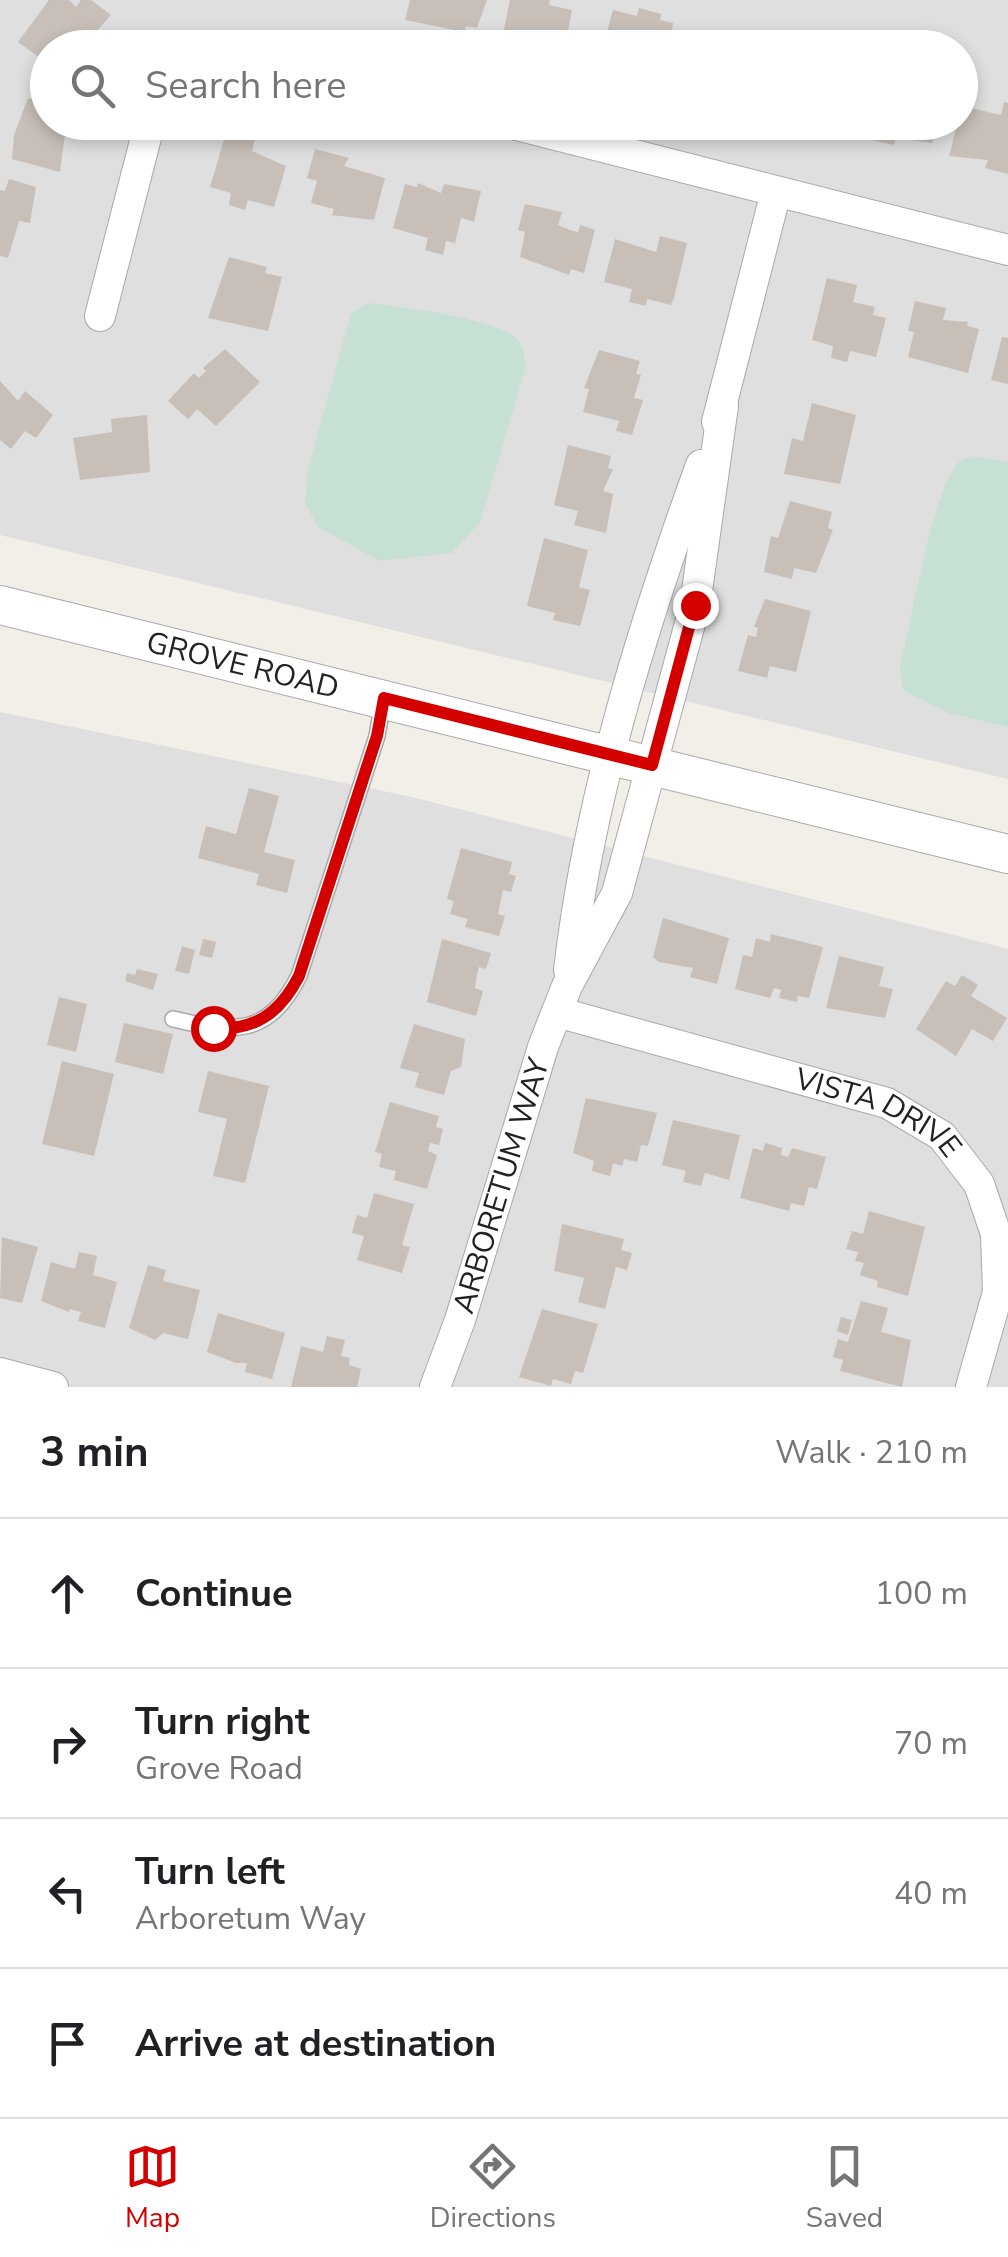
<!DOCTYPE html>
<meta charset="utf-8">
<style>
body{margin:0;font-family:"Nunito Sans",sans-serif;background:#f2f2f2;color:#202124}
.stop{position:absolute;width:30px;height:30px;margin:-22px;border:8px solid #d40000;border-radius:50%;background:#fff}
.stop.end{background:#d40000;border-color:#fff;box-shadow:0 2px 10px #0008}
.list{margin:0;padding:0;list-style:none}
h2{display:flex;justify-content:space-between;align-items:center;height:130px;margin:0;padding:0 40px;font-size:42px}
h2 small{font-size:32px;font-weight:400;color:#757577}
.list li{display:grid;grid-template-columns:65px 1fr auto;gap:30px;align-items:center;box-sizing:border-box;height:150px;padding:0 40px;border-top:2px solid #e0e0e0}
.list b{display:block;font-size:38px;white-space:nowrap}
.list p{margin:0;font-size:32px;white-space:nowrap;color:#757577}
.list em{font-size:32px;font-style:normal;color:#757577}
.icon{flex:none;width:55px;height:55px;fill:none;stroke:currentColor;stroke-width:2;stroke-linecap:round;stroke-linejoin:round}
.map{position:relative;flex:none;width:1008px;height:1387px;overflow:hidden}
.search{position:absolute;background:#fff;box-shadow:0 5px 15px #0003;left:30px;right:30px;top:30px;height:110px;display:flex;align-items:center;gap:25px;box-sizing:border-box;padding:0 35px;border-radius:55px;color:#757577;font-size:38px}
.sheet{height:730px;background:#fff}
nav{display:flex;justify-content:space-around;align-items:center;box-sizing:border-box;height:140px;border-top:2px solid #e0e0e0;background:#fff;font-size:28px;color:#757577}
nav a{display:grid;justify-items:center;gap:5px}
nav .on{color:#d40000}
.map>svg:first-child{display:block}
.residential{fill:#e0dfdf;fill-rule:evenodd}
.wetland{fill:#c6e0d4}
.building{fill:#c7bfb8}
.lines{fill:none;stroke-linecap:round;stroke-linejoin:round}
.service-casing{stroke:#a9a9a9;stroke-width:18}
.minor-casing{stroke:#a9a9a9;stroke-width:32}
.tertiary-casing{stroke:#a9a9a9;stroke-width:40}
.service{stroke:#fff;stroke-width:15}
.minor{stroke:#fff;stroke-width:30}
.tertiary{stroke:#fff;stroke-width:38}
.route{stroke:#d40000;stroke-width:12}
.labels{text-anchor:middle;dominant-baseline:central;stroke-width:10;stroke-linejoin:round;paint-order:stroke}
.street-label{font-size:30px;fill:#222;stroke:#fff}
</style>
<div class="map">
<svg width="1008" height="1387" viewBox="0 0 1008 1387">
<rect width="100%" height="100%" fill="#f2efe9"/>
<g class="residential">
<path d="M0,0H1008V779L0,535ZM48,48H960V122H48Z"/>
<path d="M0,712L412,797L1008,949V1387H0Z"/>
</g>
<g class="wetland">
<path d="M368,303C399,306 488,318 512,335C525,344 524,356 525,370L480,522L452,553L380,561L318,527L305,503L308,469L351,313Z"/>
<path d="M975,456L1008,462V727L949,713L903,690L900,667C911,623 931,498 955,467C960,459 966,458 975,456Z"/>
</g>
<g class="building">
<path d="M49,0H69L76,7L81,0H91L111,15L85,44L77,38L70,48H48V64L18,42Z"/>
<path d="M410,0H487L477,28L466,26L464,32L405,20Z"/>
<path d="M510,0H550L549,5L572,10L565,48L501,43Z"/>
<path d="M639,8L661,14L660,20L673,23L669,48H592L596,34L606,35L613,10L637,16Z"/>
<path d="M706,30L728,35L726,43L738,48H687L692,32L704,35Z"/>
<path d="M28,98L48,103V122H79L75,137L65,134L60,172L12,159L14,135Z"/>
<path d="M1004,102L1008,103V174L985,168L988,160L949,156L962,106L1001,115Z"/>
<path d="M863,122H937L932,143L896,138L894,145L859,137Z"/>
<path d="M228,126L256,134L252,151L286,166L274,207L248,200L245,210L229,205L231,193L210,187Z"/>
<path d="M315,149L349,158L344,166L385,178L374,220L332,215L334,209L311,203L317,181L307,178Z"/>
<path d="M9,179L36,187L30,223L19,221L8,258L0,256V190L5,191Z"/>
<path d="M418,183L441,193L444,184L481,191L474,222L461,218L455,243L446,241L443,255L425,250L428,238L393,228L405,184L417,187Z"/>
<path d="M525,204L562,212L558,225L570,230L578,232L580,225L595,230L584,273L571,269L569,275L520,257L525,232L518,230Z"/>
<path d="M660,236L687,243L674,298L671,305L647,299L646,306L629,302L632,289L604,282L615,239L656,252Z"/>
<path d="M229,257L267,267L265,273L282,277L268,331L208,318Z"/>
<path d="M827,278L857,285L853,302L875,307L873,315L886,318L876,357L850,351L847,362L831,358L833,346L812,340Z"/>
<path d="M915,301L946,308L943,320L968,322L967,326L979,329L968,373L908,357L914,332L908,331Z"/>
<path d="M1002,337L1008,338V384L991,380Z"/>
<path d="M225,349L260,382L216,426L197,409L188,419L168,401L194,373L199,378L206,371L203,368Z"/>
<path d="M599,350L640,361L636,374L641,375L634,398L643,400L632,435L616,431L619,421L583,412L589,389L584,388Z"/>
<path d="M0,381L18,401L25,391L53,415L36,438L25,431L11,449L0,440Z"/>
<path d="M812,403L856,415L840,484L784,474L792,438L803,441Z"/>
<path d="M147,415L150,472L80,480L73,438L112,432L111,419Z"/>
<path d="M568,445L611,456L608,468L613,469L603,491L613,494L606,533L574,525L578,511L554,505Z"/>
<path d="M790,501L832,512L828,528L833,530L816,573L794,568L792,579L764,572L771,536L778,538Z"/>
<path d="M544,538L588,550L579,587L590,590L580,626L553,620L555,613L527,606Z"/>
<path d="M765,599L811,611L796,672L770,666L767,678L738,671L748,635L756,637L758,628L754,627Z"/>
<path d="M249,788L279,796L264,852L295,860L287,893L256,885L259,874L198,858L206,826L236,834Z"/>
<path d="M461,848L512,862L509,874L516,876L511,892L503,890L498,914L505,916L499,936L465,927L468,919L450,914L454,901L447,899Z"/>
<path d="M663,918L729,938L717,984L690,977L693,968L659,962L653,957Z"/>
<path d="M771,934L823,947L809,998L798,996L797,1002L779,998L781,990L774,988L770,998L735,989L743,955L752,957L756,938L770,942Z"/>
<path d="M203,939L216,942L212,958L199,955Z"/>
<path d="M442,939L491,953L486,969L479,967L477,974L475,988L483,991L476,1016L427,1002Z"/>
<path d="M182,946L195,950L189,974L175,971Z"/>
<path d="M839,956L884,967L879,986L893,989L885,1018L826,1008Z"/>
<path d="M137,969L158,974L153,990L125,981L127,973L135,975Z"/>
<path d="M962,975L978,985L971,996L1007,1018L993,1041L972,1029L956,1056L916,1029L946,981L955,986Z"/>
<path d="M59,997L87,1004L76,1052L47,1045Z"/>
<path d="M124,1023L173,1034L163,1074L115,1062Z"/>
<path d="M414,1024L465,1039L461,1067L451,1071L444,1095L415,1087L419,1073L400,1068Z"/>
<path d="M62,1061L114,1074L94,1156L42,1144Z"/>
<path d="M208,1071L269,1086L245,1183L213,1176L227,1119L198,1112Z"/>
<path d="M586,1098L657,1113L648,1146L641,1145L637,1162L624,1159L622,1166L613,1163L610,1176L592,1171L594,1161L573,1153Z"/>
<path d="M390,1102L439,1116L436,1127L443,1129L439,1145L430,1143L428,1151L437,1155L427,1189L394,1180L396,1171L379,1167L382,1154L375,1152Z"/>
<path d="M673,1120L740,1135L729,1180L705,1173L701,1186L683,1182L686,1171L662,1165Z"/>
<path d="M765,1143L782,1148L781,1155L788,1157L792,1148L826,1157L817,1189L809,1187L804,1206L791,1203L789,1211L740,1198L753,1148L763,1151Z"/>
<path d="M374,1193L414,1204L402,1245L410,1247L402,1273L357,1260L364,1236L352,1233L357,1215L367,1218Z"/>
<path d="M869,1211L925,1227L908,1296L877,1287L878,1281L860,1275L864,1263L855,1261L858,1252L846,1249L852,1231L863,1234Z"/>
<path d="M562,1224L624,1239L621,1250L632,1253L627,1270L616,1267L605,1309L578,1302L584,1278L554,1271Z"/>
<path d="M2,1237L38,1247L22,1303L0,1298Z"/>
<path d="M79,1252L97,1256L93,1275L117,1282L105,1328L78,1321L81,1312L70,1309L69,1312L41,1301L51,1262L75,1269Z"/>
<path d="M148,1265L166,1270L163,1281L200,1290L188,1339L163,1333L155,1340L129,1328Z"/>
<path d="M861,1301L888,1308L881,1332L911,1340L902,1387L840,1371L843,1360L833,1357L838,1339L848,1342Z"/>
<path d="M542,1309L598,1324L583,1373L575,1371L571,1384L553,1379L551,1386L519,1377Z"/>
<path d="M218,1313L285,1333L272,1379L245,1372L247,1363H236L207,1352Z"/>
<path d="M841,1317L852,1320L848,1335L837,1331Z"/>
<path d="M327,1336L345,1340L341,1356L350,1358L349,1365L361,1369L357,1387H291L301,1346L323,1352Z"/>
</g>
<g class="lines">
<defs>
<path id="service" d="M173,1019C233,1033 268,1037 299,976L377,736L383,702"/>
<g id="minor">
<path d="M505,122L1008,250"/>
<path d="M100,316L150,122"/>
<path d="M717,422L776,192"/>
<path d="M569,970C589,798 642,628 701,465"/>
<path id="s1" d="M557,1012L887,1103L942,1136L979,1184L996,1234L998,1292L971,1387"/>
<path d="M0,1373L53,1387"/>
<path id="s2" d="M435,1387L460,1320L543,1047L567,986L617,893L695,605L723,406"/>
</g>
<g id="tertiary">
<path id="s3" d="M0,605L1008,854"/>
</g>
</defs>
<use href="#service" class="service-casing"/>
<use href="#minor" class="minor-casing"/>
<use href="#tertiary" class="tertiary-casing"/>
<use href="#service" class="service"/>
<use href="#minor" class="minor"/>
<use href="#tertiary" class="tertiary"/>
</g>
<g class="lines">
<path class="route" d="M213,1028C255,1031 280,1013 299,976L377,736L384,698L652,765L695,605"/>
</g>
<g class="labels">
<g class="street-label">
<text stroke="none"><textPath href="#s3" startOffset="250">GROVE ROAD</textPath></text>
<text stroke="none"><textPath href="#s1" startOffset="338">VISTA DRIVE</textPath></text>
<text stroke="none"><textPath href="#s2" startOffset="212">ARBORETUM WAY</textPath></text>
</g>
</g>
</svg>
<div class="stop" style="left:213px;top:1028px"></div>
<div class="stop end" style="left:695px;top:605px"></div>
<div class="search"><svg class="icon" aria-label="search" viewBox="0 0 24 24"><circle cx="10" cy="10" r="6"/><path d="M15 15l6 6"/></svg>Search here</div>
</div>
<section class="sheet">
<h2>3 min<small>Walk · 210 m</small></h2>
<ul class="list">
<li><svg class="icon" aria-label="ahead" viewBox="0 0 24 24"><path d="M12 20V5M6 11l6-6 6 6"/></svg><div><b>Continue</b></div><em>100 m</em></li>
<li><svg class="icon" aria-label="right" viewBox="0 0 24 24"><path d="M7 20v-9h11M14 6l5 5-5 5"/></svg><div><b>Turn right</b><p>Grove Road</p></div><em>70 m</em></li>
<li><svg class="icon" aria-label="left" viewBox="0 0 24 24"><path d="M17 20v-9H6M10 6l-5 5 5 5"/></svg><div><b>Turn left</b><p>Arboretum Way</p></div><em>40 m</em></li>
<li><svg class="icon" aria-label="arrive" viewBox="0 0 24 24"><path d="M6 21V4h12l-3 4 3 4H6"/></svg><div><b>Arrive at destination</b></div></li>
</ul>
</section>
<nav>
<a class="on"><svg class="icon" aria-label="map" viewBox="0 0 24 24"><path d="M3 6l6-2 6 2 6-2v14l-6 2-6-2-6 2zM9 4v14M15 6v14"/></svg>Map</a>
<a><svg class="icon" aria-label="directions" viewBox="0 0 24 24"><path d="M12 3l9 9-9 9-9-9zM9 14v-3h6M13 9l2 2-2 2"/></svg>Directions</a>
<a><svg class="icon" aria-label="saved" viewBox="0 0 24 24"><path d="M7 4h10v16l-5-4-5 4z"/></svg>Saved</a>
</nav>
